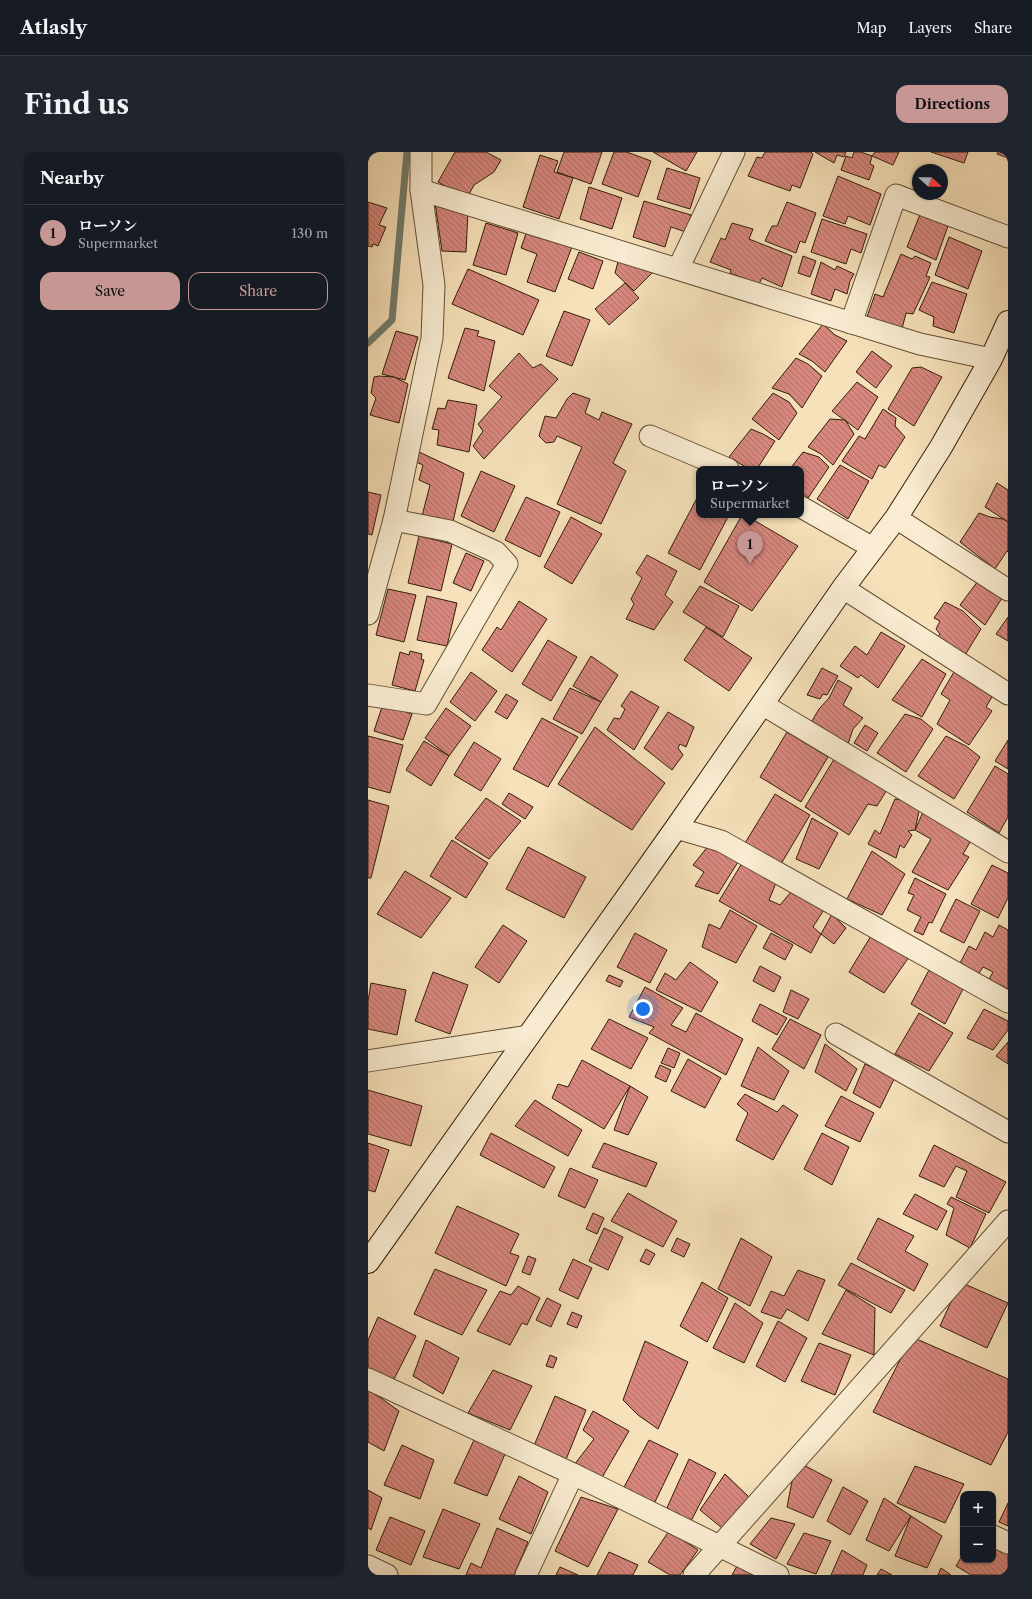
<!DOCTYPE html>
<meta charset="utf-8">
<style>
body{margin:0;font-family:"Libre Caslon Text","Noto Serif JP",serif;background:#20242c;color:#f1f3f6}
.controls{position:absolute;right:12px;bottom:12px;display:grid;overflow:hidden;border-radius:8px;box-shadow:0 1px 3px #0004}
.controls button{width:36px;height:36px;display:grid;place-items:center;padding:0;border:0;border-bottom:1px solid #363941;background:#171b24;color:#f1f3f6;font:20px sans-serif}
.compass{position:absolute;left:544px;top:12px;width:36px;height:36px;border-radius:50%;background:#171b24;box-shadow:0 1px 3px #0004;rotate:111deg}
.you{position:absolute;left:275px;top:857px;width:14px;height:14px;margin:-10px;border:3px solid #fff;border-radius:50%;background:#1a73e8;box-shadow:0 0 0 6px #1a73e833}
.badge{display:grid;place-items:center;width:26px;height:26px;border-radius:50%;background:#c59692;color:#111;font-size:13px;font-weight:700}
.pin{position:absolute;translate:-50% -33px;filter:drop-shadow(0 1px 2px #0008)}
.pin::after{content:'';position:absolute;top:21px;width:14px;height:12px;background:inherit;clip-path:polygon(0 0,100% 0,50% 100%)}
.popup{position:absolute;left:328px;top:314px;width:108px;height:52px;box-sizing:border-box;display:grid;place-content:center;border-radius:8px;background:#171b24;filter:drop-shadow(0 1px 3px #0005);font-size:13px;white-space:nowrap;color:#9ea1a6}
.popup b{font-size:15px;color:#f1f3f6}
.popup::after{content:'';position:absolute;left:50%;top:100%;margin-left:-8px;border:8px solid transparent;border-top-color:#171b24}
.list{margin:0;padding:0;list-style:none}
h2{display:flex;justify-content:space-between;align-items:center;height:52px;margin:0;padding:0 16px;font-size:17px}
h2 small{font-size:13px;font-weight:400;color:#9ea1a6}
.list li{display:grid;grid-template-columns:26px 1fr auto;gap:12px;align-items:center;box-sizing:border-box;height:56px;padding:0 16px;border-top:1px solid #363941}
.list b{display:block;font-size:15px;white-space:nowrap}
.list p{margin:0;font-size:13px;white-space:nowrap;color:#9ea1a6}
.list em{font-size:13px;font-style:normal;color:#9ea1a6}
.actions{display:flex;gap:8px;padding:12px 16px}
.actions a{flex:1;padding:9px 0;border:1px solid #c59692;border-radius:12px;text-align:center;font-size:14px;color:#c59692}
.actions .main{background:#c59692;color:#111}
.map{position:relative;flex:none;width:640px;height:1423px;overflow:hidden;border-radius:12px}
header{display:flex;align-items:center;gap:24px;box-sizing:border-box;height:56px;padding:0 20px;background:#171b24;border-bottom:1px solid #363941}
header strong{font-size:19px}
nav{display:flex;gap:22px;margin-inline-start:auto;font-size:14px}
.intro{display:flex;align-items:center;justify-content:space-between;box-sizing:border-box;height:96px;padding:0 24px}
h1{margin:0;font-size:28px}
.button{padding:10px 18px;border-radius:12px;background:#c59692;color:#111;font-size:14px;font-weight:700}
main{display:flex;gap:24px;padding:0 24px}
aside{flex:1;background:#171b24;border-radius:12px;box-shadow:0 1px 3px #0004}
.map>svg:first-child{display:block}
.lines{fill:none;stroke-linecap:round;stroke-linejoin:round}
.stream{stroke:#727d6e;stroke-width:7}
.building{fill:url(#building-back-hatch);stroke:#321e07}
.street-casing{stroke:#634f34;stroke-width:23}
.secondary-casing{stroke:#321e07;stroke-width:24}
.street{stroke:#f9ecd2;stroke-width:21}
.secondary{stroke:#f9ecd2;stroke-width:22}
</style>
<header>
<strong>Atlasly</strong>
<nav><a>Map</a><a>Layers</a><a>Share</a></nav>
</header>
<div class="intro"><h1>Find us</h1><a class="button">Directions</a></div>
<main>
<aside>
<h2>Nearby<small></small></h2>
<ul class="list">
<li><span class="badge">1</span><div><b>ローソン</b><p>Supermarket</p></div><em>130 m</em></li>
</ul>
<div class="actions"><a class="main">Save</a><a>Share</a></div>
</aside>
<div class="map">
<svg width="640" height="1423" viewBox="0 0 640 1423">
<defs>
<pattern id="building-back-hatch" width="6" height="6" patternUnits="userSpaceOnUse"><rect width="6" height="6" fill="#d7877e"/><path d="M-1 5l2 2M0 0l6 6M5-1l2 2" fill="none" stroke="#af6e65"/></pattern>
</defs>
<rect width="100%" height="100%" fill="#f6e1ba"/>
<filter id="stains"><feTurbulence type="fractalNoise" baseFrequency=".005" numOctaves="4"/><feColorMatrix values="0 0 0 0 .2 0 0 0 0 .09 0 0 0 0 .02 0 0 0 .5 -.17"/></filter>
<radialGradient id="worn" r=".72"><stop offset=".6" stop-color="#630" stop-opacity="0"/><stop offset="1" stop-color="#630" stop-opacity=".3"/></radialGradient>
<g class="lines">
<path class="stream" d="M0,191L24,168L39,0"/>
</g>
<g class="building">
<path d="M87,0H118L133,8L126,20L106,33L99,46L70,30Z"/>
<path d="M196,0H234L223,32L189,20Z"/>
<path d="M246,0H259L283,9L270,45L234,32Z"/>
<path d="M285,0H329L318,19Z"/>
<path d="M397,0H443L445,2L432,36L424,33L422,39L380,24L389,5L394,6Z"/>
<path d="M447,0H478L476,5L469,3L466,11Z"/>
<path d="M486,0H493L504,4L502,12L506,14L501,28L473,18L478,4L484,6Z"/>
<path d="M507,0H531L525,13L504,4Z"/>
<path d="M563,0H600L596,11Z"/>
<path d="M630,0H640V6L629,2Z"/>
<path d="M172,3L190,9L186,20L205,26L191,67L155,55Z"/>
<path d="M299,16L332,26L322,57L289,47Z"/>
<path d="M470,24L513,42L502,73L480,64L477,72L455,64Z"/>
<path d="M221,35L254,46L244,77L212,67Z"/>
<path d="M276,49L323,63L318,80L303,75L297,95L265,85Z"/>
<path d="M0,50L19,56L11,73L18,75L10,94L5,92L4,95L0,94Z"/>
<path d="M419,50L448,61L437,91L432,89L428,101L397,89L404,74H409Z"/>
<path d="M67,51L100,59L98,100L74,99Z"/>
<path d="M553,60L581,71L568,108L539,95Z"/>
<path d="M454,67L499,82L493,101L483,97L478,112L443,100Z"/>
<path d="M118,71L150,81L138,123L105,113Z"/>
<path d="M364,71L385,77L381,87L424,104L414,135L394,126L391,132L362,121L363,118L342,110L353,86L357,88Z"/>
<path d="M160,76L205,92L187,140L159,130L169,102L153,96Z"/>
<path d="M581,85L614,99L600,137L567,123Z"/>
<path d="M211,100L235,109L225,137L200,127Z"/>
<path d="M533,102L544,107L547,104L563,111L558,124L562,125L559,132L545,162L538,161L534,177L499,165L507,142L515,145Z"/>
<path d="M435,104L448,109L442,125L430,121Z"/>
<path d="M251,106L285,120L266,139L247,121Z"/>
<path d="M453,110L467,118L469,114L486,122L482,129L479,142L467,137L463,149L443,142Z"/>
<path d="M100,117L171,148L155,183L84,152Z"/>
<path d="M564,130L599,142L586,181L565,174L566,165L551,158Z"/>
<path d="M257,131L271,146L241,173L227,157Z"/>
<path d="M196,159L222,168L204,214L178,204Z"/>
<path d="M455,172L467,183L479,189L457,220L444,209L431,202Z"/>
<path d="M97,176L111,179L109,184L127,189L116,239L80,226Z"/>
<path d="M28,179L50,185L37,228L14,222Z"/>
<path d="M504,199L524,214L508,236L488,220Z"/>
<path d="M151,201L165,216L173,212L190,227L116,307L105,294L115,279L110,272L134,245L121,234Z"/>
<path d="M428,206L440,212L454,224L434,256L421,242L404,236Z"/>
<path d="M553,215L574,225L546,274L520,257L544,216Z"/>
<path d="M11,224L26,225L40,232L31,271L2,263L8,246L3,241L6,225Z"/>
<path d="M489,230L510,245L490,278L464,259Z"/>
<path d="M205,241L222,247L217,261L231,268L234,260L264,272L245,311L258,319L233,372L189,352L214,295L189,284L186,290L178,291L171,284L177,264L188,266L199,247Z"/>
<path d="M405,241L421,250L429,261L411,288L384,267Z"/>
<path d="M80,248L109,253L101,300L69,293L71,278L64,277L70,256L77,257Z"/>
<path d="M515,257L528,266L527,274L537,285L517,316L511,313L504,327L474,309L491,284L497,287Z"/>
<path d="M462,267L477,268L486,282L465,313L453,302L440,295Z"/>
<path d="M383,277L395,282L407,289L389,317H381L361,305Z"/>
<path d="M51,300L96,321L84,374L54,364L62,333L51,328L55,313L48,310Z"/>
<path d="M435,300L451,305L461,315L440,346L433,340V317H422Z"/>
<path d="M472,313L501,329L480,367L449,347Z"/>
<path d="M113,319L147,334L126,380L93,364Z"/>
<path d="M629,331L640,338V370L617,355Z"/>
<path d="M0,340L13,343L4,383L0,382Z"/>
<path d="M158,345L192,360L172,405L137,388Z"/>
<path d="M329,346L331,347V363H361L332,418L300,401Z"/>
<path d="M611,361L622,365L635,367L640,370V400L639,399L627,417L592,390Z"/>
<path d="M374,363H377L430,394L384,459L336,430Z"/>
<path d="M203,365L234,382L204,432L176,415Z"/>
<path d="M51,384L84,392L73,439L40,431Z"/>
<path d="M98,401L116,409L103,439L85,431Z"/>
<path d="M279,403L309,419L297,443L305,450L286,478L258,467L266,452L263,447L274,426L268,421Z"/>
<path d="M610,429L634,446L617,473L592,453Z"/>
<path d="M332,434L371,454L355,485L315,460Z"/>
<path d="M20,437L48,443L36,490L8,483Z"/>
<path d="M59,444L89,451L79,494L49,488Z"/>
<path d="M151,449L179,467L144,520L114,498L129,475L133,478Z"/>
<path d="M577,450L595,459L613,477L594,508L565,490L572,482L568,477L572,469L566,466Z"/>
<path d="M640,465V489L628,482Z"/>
<path d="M338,475L384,506L361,539L316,508Z"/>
<path d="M513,480L537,494L510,536L493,523L490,526L472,514L487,494L499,503Z"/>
<path d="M180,488L209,505L183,549L154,532Z"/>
<path d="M42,499L54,502L53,507L56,508L47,539L24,533L32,500L41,503Z"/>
<path d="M223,504L250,523L233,550L205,534Z"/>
<path d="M554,507L578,522L554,565L524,548Z"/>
<path d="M454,516L470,524L459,543L455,542L452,547L439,543Z"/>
<path d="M103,520L129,539L107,569L82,550Z"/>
<path d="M586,520L625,543L618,555L624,559L601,593L569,572L582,548L573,542Z"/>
<path d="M470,528L484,536L475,553L495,566L485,577L480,592L444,569L451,557L461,546Z"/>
<path d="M202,536L233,550L214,582L185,567Z"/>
<path d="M263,539L291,555L266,598L239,578L246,566L252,567L257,557L253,554Z"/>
<path d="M138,542L150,549L139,567L127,560Z"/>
<path d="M15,552L44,562L35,588L6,579Z"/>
<path d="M78,556L103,574L81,604L57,586Z"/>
<path d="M300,560L326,575L318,595L312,592L310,596L315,603L304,618L276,596Z"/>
<path d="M537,562L553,567L565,577L538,620L509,601Z"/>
<path d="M174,566L210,585L180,635L145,617Z"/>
<path d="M497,573L510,581L499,599L486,591Z"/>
<path d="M227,575L297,631L264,678L190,632Z"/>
<path d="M419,580L460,605L433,650L392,625Z"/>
<path d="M0,584L35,593L22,641L0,635Z"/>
<path d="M578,584L598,594L612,605L586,647L550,624Z"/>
<path d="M640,588V617L627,609Z"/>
<path d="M56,589L81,604L63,634L38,618Z"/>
<path d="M106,590L133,607L113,639L86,623Z"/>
<path d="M468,604L520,636L509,654L500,652L481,683L437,655Z"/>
<path d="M627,614L640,622V665L631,681L599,660Z"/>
<path d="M141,641L165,655L157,667L134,652Z"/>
<path d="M407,642L442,663L413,712L377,691Z"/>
<path d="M118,646L153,669L121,707L87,686Z"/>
<path d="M527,647L540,649L551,659L547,678L540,679L544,683L536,696L532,693L528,706L500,692L507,678L512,682Z"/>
<path d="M0,648L21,654L3,726H0Z"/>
<path d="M555,660L604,687L595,702L601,705L580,738L544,720L563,687L547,678Z"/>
<path d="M444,666L470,681L451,717L428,707Z"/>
<path d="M84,688L120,711L98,746L62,724Z"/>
<path d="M341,693L370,710L350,742L327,734L336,720L325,713Z"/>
<path d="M160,695L218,725L196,766L138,737Z"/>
<path d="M504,699L537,722L514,763L479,747Z"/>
<path d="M374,711L408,731L401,748L412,753L423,740L457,756L445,775L453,782L443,801L351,749Z"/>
<path d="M624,713L640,721V746L630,766L603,752Z"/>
<path d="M37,719L83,746L53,786L9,762Z"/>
<path d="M547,726L578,742L564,771L561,770L555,783L546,779L553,765L539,758L546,743L540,741Z"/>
<path d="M588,747L612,759L596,791L572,779Z"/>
<path d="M362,758L389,774L368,811L334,795L341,772L352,777Z"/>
<path d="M464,762L478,776L466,792L453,782Z"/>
<path d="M135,773L159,789L131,831L107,815Z"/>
<path d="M631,773L640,778V837L621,827L625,820L615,815L610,823L591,813L601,794L608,798L617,780L625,785Z"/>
<path d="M506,779L541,805L516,841L481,820Z"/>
<path d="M267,781L299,798L282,831L249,815Z"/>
<path d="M403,781L425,793L417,808L395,796Z"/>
<path d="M322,810L350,830L333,860L288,838L297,821L308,828Z"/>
<path d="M392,814L413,825L406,840L385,829Z"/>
<path d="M561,818L595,837L577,872L543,852Z"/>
<path d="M65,820L100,833L82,882L47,869Z"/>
<path d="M241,823L255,829L252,835L238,829Z"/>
<path d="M3,831L38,838L29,883L0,877V849Z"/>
<path d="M277,835L315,856L303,873L318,880L328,861L375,887L358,923L281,881L286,875L261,865Z"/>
<path d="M423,838L441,847L430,867L415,860Z"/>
<path d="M392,852L419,866L409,883L384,869Z"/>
<path d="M616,857L640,869V878L625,898L599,886Z"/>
<path d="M551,861L585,881L561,919L527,902Z"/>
<path d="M241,867L280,886L263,917L223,897Z"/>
<path d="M422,867L453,883L436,917L404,897Z"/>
<path d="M640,890V912L628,904Z"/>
<path d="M457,892L489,917L478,939L447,920Z"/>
<path d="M390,895L421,919L406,948L373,934Z"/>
<path d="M300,896L312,901L306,916L293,911Z"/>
<path d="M320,907L353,926L337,956L303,939Z"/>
<path d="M214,908L262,934L236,977L184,946L190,932L200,935Z"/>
<path d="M497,912L527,925L512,956L485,941Z"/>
<path d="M292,913L303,918L298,930L287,925Z"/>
<path d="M262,934L280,945L260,983L246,978Z"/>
<path d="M0,938L54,954L43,994L0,982Z"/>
<path d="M377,942L409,960L415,953L430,963L405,1008L368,988L380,961L369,952Z"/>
<path d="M473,944L506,961L492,990L457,974Z"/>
<path d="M167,948L214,978L200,1004L147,974Z"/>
<path d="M123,981L187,1015L176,1036L112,1003Z"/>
<path d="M454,981L481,995L464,1033L436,1017Z"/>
<path d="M0,991L21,998L7,1040L0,1038Z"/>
<path d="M236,991L289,1011L278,1035L224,1015Z"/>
<path d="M566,993L638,1030L621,1061L588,1045L599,1019L588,1014L576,1035L551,1024Z"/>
<path d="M202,1016L230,1028L217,1056L190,1044Z"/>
<path d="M260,1041L309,1069L295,1095L243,1069Z"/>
<path d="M547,1042L579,1059L569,1078L535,1062Z"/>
<path d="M583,1045L618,1062L602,1096L578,1083L586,1056L579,1052Z"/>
<path d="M89,1054L151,1082L142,1101L151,1104L138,1134L67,1101Z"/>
<path d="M225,1061L236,1066L229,1082L218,1077Z"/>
<path d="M510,1066L546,1084L537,1099L560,1112L546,1139L489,1107Z"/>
<path d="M236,1076L255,1085L240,1118L221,1109Z"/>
<path d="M309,1086L322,1092L316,1105L303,1099Z"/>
<path d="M373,1086L404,1105L382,1154L350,1137Z"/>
<path d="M278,1097L287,1102L281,1113L272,1109Z"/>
<path d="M160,1104L168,1107L162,1123L154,1120Z"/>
<path d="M205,1107L224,1116L210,1147L191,1138Z"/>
<path d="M483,1111L537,1138L523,1161L470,1133Z"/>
<path d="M67,1117L119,1138L94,1183L46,1162Z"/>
<path d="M430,1118L457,1128L440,1169L419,1157L413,1167L393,1160L403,1139L416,1144Z"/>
<path d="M334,1130L360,1146L339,1190L312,1174Z"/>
<path d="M592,1130L640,1151L619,1196L572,1174Z"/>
<path d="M150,1134L172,1146L159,1173L154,1171L142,1193L109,1179L132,1139L143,1143Z"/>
<path d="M478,1138L507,1156L506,1203L454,1182Z"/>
<path d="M179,1146L193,1153L183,1175L168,1168Z"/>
<path d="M367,1151L395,1171L376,1211L345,1196Z"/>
<path d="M204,1160L214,1164L209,1176L199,1172Z"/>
<path d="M10,1165L48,1184L25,1229L0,1217V1188Z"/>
<path d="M410,1169L439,1186L417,1230L388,1214Z"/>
<path d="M544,1185L640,1227V1280L623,1313L505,1260Z"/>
<path d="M58,1188L91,1206L75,1242L45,1224Z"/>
<path d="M277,1189L320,1210L290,1277L270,1263L255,1248Z"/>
<path d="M451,1191L483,1203L467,1243L433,1229Z"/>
<path d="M182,1203L189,1206L185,1216L178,1214Z"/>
<path d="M125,1218L164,1234L142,1278L100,1261Z"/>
<path d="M0,1237L31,1259L16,1299L0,1290Z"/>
<path d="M187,1244L218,1258L197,1310L165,1296Z"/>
<path d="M225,1259L261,1279L232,1329L206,1313L226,1287L215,1278Z"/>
<path d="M106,1288L137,1302L119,1344L86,1331Z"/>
<path d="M281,1288L310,1302L286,1352L255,1337Z"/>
<path d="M34,1293L66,1308L52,1347L16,1333Z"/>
<path d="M321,1307L348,1321L323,1369L298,1358Z"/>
<path d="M428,1309L464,1328L445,1366L419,1355Z"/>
<path d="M547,1314L596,1332L577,1371L529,1351Z"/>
<path d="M357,1322L381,1345L354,1376L332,1358Z"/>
<path d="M151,1324L180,1340L163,1382L131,1367Z"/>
<path d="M475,1335L500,1349L482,1383L459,1369Z"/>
<path d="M0,1338L14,1346L3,1378L0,1376Z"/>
<path d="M213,1345L250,1357L220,1415L187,1399Z"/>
<path d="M516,1346L543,1364L521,1399L498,1388Z"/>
<path d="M640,1351V1374L631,1370Z"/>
<path d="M75,1357L112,1372L91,1417L55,1405Z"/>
<path d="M543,1364L574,1384L559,1416L527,1404Z"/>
<path d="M22,1365L57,1379L43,1413L8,1398Z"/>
<path d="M403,1366L427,1372L408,1407L382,1392Z"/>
<path d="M129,1376L160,1390L146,1423H98L103,1411L113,1416Z"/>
<path d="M301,1379L330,1398L312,1423H302L280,1410Z"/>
<path d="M436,1381L463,1389L448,1422L419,1412Z"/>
<path d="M625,1386L640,1395V1417L636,1423H603L588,1414L595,1402V1408H625Z"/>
<path d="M474,1398L499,1413L495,1423H463Z"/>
<path d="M241,1400L270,1413L265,1423H229Z"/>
<path d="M369,1414L385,1423H364Z"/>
<path d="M192,1415L210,1423H188Z"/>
<path d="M573,1416L583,1423H570Z"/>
<path d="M513,1417L524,1423H509Z"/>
</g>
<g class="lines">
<defs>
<g id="street">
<path d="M53,38L552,192L623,207"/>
<path d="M310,117L366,0"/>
<path d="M483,171L528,43L640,85"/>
<path d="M282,284L360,317"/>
<path d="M433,355L505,396"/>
<path d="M528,366L640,438"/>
<path d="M475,436L640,542"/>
<path d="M0,462L26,368L64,186L66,133L53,38V0"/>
<path d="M0,543L58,552L139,412L128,400L82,379L26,368"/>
<path d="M394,552L640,700"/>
<path d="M308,676L353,689L640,850"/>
<path d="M468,882L640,980"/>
<path d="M0,909L161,884"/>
<path d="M0,1227L205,1322L410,1423"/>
<path d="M625,1384L640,1391"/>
<path d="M0,1414L19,1423"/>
<path d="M158,1423L205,1322"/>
<path d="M326,1423L640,1069"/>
</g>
<path id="secondary" d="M0,1110L308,676L475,436L528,366L573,295L623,207L640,170"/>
</defs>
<use href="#street" class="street-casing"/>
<use href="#secondary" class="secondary-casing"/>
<use href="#street" class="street"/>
<use href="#secondary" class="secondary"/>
</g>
<rect width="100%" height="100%" filter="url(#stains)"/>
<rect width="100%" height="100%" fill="url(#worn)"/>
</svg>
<div class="controls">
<button>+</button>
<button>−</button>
</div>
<svg class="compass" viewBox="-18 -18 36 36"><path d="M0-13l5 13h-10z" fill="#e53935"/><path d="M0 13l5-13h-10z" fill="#9ea1a6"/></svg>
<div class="you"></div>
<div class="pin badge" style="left:382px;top:412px">1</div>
<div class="popup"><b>ローソン</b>Supermarket</div>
</div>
</main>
